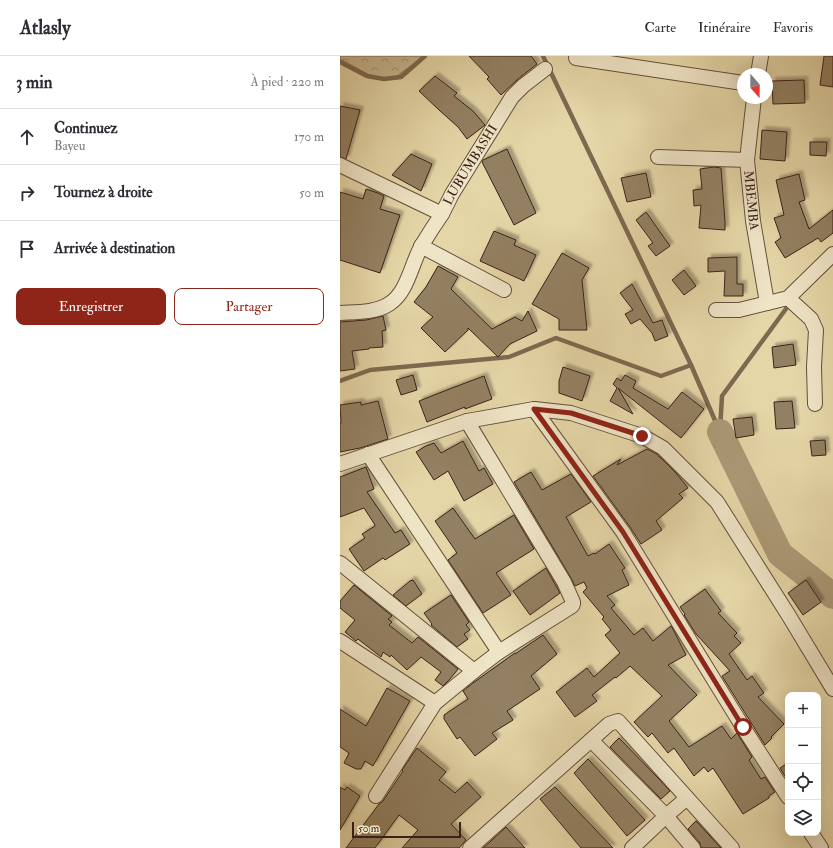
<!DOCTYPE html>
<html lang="fr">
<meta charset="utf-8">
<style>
body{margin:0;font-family:"IM FELL Double Pica",serif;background:#f2f2f3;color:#2b2b33}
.controls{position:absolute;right:12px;bottom:12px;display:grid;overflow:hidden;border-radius:8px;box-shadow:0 4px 16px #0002}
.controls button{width:36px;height:36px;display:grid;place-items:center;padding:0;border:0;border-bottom:1px solid #e1e1e2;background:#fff;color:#2b2b33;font:20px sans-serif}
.compass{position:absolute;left:397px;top:12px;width:36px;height:36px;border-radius:50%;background:#fff;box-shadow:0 4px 16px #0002;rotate:159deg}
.scale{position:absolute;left:12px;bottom:10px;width:109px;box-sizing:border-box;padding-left:4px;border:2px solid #3b2218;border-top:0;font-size:11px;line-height:14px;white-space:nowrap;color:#3b2218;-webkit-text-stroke:3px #eee4c6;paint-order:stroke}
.stop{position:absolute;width:12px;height:12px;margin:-9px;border:3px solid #8f2418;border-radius:50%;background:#fff}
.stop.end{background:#8f2418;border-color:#fff;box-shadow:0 1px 4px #0008}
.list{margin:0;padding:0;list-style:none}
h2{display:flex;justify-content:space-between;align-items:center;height:52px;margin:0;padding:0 16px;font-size:17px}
h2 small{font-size:13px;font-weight:400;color:#7c7c81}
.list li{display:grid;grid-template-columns:26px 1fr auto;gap:12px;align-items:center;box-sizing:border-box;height:56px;padding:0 16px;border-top:1px solid #e1e1e2}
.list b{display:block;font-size:15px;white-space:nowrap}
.list p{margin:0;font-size:13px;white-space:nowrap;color:#7c7c81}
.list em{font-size:13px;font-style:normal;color:#7c7c81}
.actions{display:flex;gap:8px;padding:12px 16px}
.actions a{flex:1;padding:9px 0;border:1px solid #8f2418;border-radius:8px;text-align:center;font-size:14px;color:#8f2418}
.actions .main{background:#8f2418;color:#fff}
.icon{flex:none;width:22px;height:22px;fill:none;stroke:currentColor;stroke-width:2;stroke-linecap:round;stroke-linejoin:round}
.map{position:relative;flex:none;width:493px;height:792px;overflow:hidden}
header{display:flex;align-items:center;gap:24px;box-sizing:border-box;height:56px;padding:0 20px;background:#fff;border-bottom:1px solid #e1e1e2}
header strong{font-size:19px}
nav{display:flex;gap:22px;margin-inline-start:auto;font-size:14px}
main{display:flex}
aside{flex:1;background:#fff}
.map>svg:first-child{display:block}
.forest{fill:url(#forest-crowns);stroke:#826c54}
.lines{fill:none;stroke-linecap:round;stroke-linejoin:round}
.stream{stroke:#7e6950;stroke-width:4.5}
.river{stroke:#ab9976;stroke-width:26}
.building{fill:#938062;stroke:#3b2218;filter:url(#shadow)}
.minor-casing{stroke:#664f3c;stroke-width:16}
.minor{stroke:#eee4c6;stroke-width:14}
.route{stroke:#8f2418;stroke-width:5}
.labels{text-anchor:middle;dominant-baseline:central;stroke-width:4;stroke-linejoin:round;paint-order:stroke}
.street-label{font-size:13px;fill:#3b2218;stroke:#eee4c6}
</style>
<header>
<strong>Atlasly</strong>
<nav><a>Carte</a><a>Itinéraire</a><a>Favoris</a></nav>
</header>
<main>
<aside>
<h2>3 min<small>À pied · 220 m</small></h2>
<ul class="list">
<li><svg class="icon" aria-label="ahead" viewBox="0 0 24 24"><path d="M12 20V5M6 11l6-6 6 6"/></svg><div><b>Continuez</b><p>Bayeu</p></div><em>170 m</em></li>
<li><svg class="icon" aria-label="right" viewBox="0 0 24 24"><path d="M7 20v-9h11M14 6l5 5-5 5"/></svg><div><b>Tournez à droite</b></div><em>50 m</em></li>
<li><svg class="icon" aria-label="arrive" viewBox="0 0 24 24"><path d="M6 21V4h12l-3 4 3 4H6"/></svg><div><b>Arrivée à destination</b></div></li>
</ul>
<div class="actions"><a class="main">Enregistrer</a><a>Partager</a></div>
</aside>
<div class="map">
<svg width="493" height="792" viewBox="0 0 493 792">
<defs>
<pattern id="forest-crowns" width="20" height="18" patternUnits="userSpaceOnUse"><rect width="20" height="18" fill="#c8b78f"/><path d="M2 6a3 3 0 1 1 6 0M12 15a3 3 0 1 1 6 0" fill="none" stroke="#a49474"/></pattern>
<filter id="shadow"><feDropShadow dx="3.5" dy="-3.5" stdDeviation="1" flood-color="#0004"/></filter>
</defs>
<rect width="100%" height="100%" fill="#e5d6a7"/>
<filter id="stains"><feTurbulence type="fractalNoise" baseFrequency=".005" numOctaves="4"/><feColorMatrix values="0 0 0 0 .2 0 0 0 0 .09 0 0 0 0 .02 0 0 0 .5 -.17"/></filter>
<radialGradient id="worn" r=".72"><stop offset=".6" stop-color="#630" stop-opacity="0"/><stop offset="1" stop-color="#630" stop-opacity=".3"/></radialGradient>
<path class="forest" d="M0,0H85L54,22L33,21L0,3Z"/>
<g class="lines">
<g class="stream">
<path d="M203,0L351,309L380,376"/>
<path d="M0,6L27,20L44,23L61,21L85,0"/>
<path d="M0,325L30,314L169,301L216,282L321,320L351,309"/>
<path d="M380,374L382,340L451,246"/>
</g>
<path class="river" d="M380,376L440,498L493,540"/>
</g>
<g class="building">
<path d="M129,0H191L197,8L178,23L161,39L147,23L149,21Z"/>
<path d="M484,0H493V31L480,29Z"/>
<path d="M95,20L117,37L114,40L133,55L145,69L127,83L118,71L99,54L79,35Z"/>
<path d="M464,24L465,47L433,48L432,25Z"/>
<path d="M0,50L20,54L6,103L0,101Z"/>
<path d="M422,74L447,76L445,105L420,103Z"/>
<path d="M470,86H487L486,100L470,99Z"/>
<path d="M167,93L196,157L174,169L142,106L143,104Z"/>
<path d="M71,98L92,108L81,135L52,119Z"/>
<path d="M374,111L381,112L385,166V174L359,172L361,149L354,150L353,134L362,133L360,113Z"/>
<path d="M306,117L311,141L287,146L281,122Z"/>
<path d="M459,118L465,144L459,146L469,173L493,154V177L481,186L478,182L445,202L435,186L441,182L434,162L444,159L436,124Z"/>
<path d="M26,133L38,137L44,140L40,153L60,159L40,217L0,204V136L23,143Z"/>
<path d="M306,156L330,190L316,200L308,190L313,187L296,164Z"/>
<path d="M154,175L176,184L174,189L196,199L184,225L140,205Z"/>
<path d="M222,197L249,212L242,224L247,274H219V263L192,248Z"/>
<path d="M397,201V228H403V240H384L385,215L368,216V202Z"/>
<path d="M98,210L118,221L111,233L152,273L175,261L182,265L188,255L197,275L170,288L158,301L128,272V274L105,296L81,272L93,261L74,246L86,231Z"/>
<path d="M344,214L356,230L344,239L332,224Z"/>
<path d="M292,228L313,267L322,264L328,280L315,285L312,277L300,263L291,268L285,258L293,254L280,237Z"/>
<path d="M43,260L46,274L42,275L43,291L29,292V293L12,295L15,313L0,315V266L26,264Z"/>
<path d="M453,288L456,309L434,312L432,291Z"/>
<path d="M223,311L250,320L242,345L219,337V325Z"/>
<path d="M73,319L77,334L61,339L56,324Z"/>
<path d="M285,319L296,325L293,332L328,353L342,336L364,353L341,382L278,332L293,358L270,345L277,332L273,328L277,322L281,325Z"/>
<path d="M144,320L152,343L125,353V351L87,366L79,345L112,332Z"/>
<path d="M38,345L48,383L20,392L0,396V367H1L0,349L21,346V349Z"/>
<path d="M452,345L455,372L436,373L434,346Z"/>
<path d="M412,361L414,379L396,382L393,363Z"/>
<path d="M485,384L486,399L472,400L470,385Z"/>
<path d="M123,385L139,415L144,412L153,428L124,445L108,415L94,424L76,396L86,390L94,387L101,397Z"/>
<path d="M307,393L317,398L319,401H320L336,417L348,432L339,438L343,442L316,465L322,474L301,488L290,471L253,420L281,403L277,409Z"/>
<path d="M26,411L34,433L27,436L55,477L61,474L70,488L45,504L43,502L24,515L9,493L25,482L22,478L35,470V469L24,452L0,461V421Z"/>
<path d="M191,416L202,434L231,418L251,446L226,461L248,500L254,497L255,498L269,488L285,512L282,514L289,529L267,540L275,549L271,552L294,579L303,572L313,585L331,570L334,575L346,599L328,609L357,639L329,665L349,691L382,670L391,683L397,677L412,701L409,704L421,723L425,721L435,736L429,740V742L403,758L373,712L368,716L364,711L354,720L334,692L328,697L312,677L308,681L294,666L322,640L290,610L276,622L275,621L252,639L257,645L235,661L216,636L247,612L254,621L280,597L265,579L271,574L262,563L264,561L243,536L247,532L244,526L235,530L231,522L174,426Z"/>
<path d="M113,452L135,483L174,459L194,493L156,517L171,539L143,557L108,504L117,497L95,465Z"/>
<path d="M206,512L216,530L220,537L190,559L173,535Z"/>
<path d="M73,524L82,538L66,550L53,539L70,525Z"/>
<path d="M466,524L481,546L463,559L448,537Z"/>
<path d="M14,529L52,560L48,563L52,566L49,569L72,587L78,581L118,613L110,623L103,630L95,624L101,616L81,601L67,614L51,599L50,601L43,596L41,601L18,583L16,585L5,576L15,564L0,552V545Z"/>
<path d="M365,533L381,555L378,557L397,577L394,580L401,587L389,598L407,624L412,620L424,637L418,641L444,668L431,681L432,682L425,689L382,620L390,615L356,578L344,559L345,558L340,551Z"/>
<path d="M111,539L129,566L126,569L130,574L124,578L128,583L117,591L91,569L92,568L84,557Z"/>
<path d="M203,579L217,598L191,620L200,633L167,655L173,664L152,677L157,683L135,700L120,681L117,683L104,663V659L128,643L123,635L133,627L175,597V598Z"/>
<path d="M47,632L70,645L33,710L25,705L21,713H16L4,707L9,697L0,691V653L26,670Z"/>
<path d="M279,682L319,723L330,735L321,743L270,691Z"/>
<path d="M77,692L106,716L99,724L115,737L127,726L141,741L111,768L126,784L119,792H62L78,774L59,759L35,792H6L39,748L43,745L63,715L62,714Z"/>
<path d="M248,703L305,764L287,780L234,717Z"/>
<path d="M448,707V725L440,712Z"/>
<path d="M0,731L5,734L7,731L20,740L0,774Z"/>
<path d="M215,731L273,792H241L200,743Z"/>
<path d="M356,765L381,792H361L360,787L348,773Z"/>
<path d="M166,771L185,792H143L150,786Z"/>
</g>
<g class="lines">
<defs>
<g id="minor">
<path d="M236,2L403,27"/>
<path d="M418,18L421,0"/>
<path id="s1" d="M414,42L407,104L413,165L427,247"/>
<path d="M318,101L407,104"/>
<path id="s2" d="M0,109L102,158L112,138L172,41L183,30L205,13"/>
<path d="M81,190L164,234"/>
<path d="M448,242L471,263L476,274L474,311L475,348"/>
<path d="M376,254H399L448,242L493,198"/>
<path d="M0,257C16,256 35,257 49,248C68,236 71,208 82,189C88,179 95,168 102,158"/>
<path d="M194,353L283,476L403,671L448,741"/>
<path d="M28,398L159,596"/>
<path d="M0,408L127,365L194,353L231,357L302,380L323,392L377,446L449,560L493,633"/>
<path d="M0,507L134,615"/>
<path d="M0,585L95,647"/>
<path d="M251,684L326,760L353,792"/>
<path d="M36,740L95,647L134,615L159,596L232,550L233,548V546L224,526L127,365"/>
<path d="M471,777L481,792"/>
<path d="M130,792L269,668L278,665L392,792"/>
<path d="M292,792L326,760L347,742"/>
</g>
</defs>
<use href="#minor" class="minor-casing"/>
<use href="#minor" class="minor"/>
</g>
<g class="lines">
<path class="route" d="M302,380L231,357L194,353L283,476L403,671"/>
</g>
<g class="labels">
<g class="street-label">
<text stroke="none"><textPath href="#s2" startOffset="170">LUBUMBASHI</textPath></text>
<text stroke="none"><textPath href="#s1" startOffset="103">MBEMBA</textPath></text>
</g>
</g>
<rect width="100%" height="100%" filter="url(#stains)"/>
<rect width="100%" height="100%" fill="url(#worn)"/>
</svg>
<div class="controls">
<button>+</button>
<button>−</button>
<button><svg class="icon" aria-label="locate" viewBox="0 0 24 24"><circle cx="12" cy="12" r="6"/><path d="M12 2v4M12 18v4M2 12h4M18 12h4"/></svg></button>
<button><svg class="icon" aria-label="layers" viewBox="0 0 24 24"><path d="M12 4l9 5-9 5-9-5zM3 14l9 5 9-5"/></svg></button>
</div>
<svg class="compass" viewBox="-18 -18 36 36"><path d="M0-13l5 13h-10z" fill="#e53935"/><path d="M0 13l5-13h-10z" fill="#7c7c81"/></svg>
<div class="scale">50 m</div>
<div class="stop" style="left:403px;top:671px"></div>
<div class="stop end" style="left:302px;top:380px"></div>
</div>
</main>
